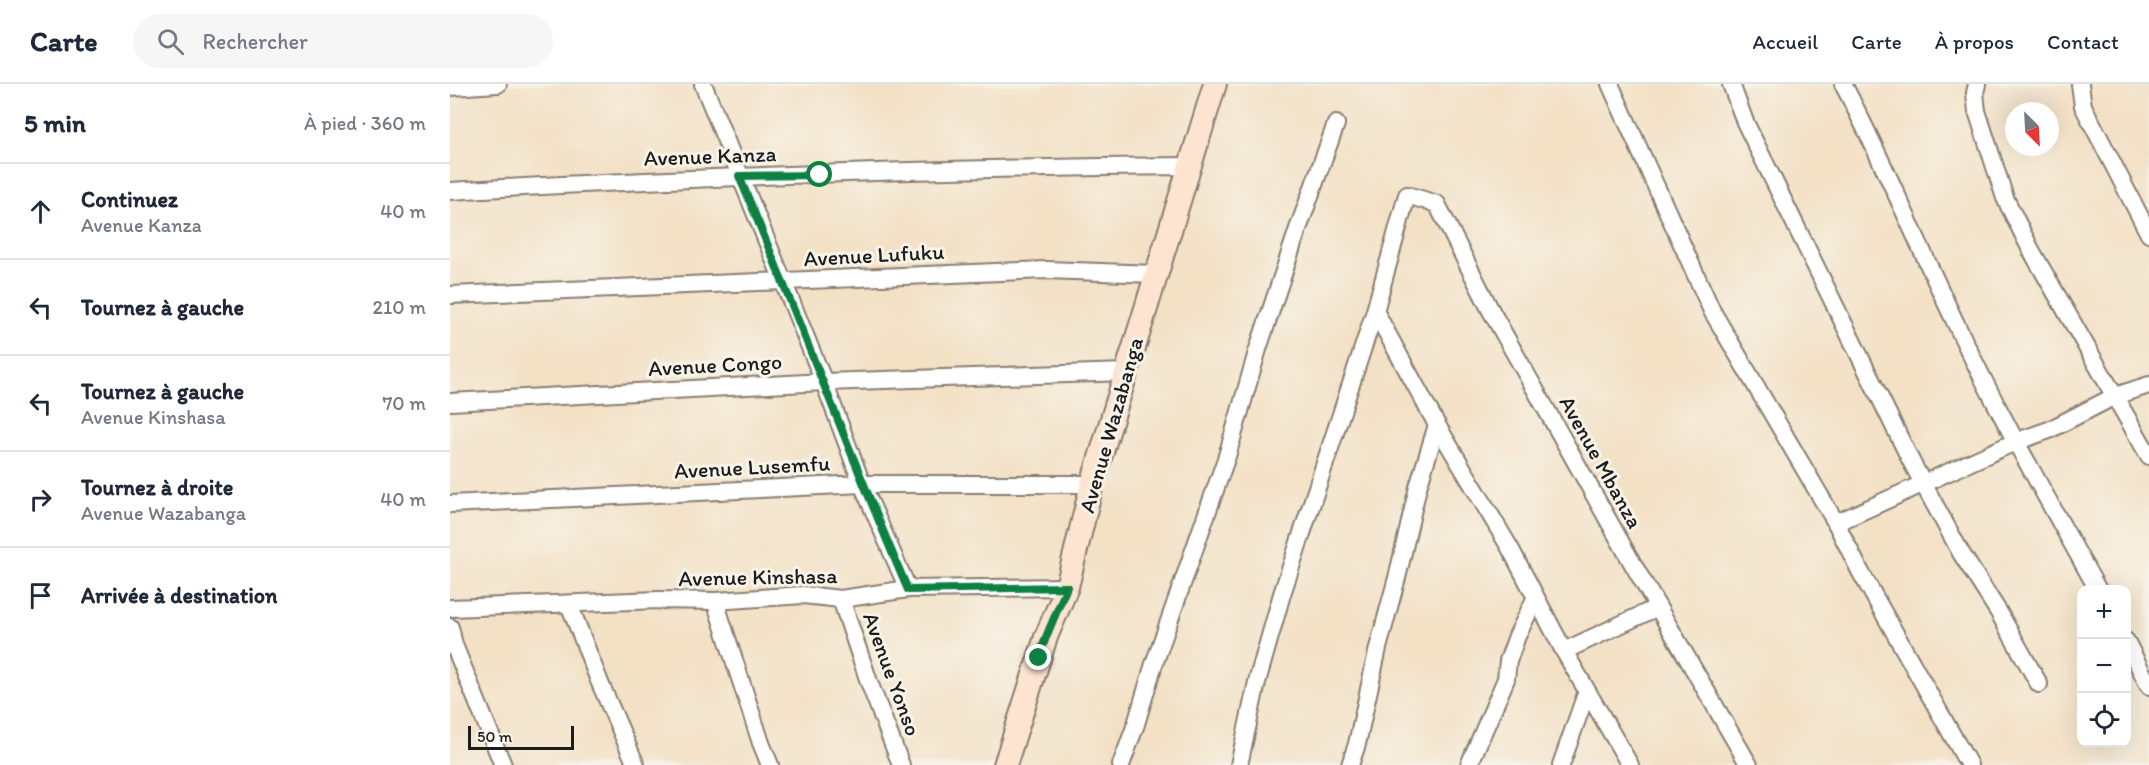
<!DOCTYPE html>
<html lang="fr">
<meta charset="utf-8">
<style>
body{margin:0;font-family:Itim,sans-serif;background:#f6f6f7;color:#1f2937}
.controls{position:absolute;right:18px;bottom:18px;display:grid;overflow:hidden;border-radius:12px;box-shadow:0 6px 24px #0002}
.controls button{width:54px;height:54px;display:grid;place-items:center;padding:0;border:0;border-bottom:2px solid #e0e1e3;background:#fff;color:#1f2937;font:30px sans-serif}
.compass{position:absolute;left:1555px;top:18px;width:54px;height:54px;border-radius:50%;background:#fff;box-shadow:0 6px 24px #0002;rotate:156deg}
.scale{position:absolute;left:18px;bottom:15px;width:106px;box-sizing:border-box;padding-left:6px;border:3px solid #1c1c1c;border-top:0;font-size:16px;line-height:21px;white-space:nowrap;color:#1c1c1c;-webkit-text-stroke:4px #f7f3e8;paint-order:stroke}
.stop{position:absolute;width:18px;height:18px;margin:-14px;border:4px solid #0b8043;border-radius:50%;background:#fff}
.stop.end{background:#0b8043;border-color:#fff;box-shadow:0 2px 6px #0008}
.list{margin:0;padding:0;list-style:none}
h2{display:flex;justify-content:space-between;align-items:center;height:78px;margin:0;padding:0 24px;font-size:26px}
h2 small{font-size:20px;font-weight:400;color:#747a83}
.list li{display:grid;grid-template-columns:39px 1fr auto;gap:18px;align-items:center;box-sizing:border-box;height:96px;padding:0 24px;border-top:2px solid #e0e1e3}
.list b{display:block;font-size:22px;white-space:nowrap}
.list p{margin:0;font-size:20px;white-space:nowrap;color:#747a83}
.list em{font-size:20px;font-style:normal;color:#747a83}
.icon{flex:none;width:33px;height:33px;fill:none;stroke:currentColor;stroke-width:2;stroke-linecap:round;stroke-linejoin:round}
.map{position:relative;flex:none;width:1699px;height:681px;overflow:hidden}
header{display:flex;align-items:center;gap:36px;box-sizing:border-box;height:84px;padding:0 30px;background:#fff;border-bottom:2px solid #e0e1e3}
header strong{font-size:28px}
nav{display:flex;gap:33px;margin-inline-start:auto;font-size:21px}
.search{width:420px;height:54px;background:#f6f6f7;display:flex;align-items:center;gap:15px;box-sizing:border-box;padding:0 21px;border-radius:33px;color:#747a83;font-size:22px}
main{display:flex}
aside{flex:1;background:#fff}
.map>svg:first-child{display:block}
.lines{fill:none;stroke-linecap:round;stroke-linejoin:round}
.street-casing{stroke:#887e71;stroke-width:20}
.secondary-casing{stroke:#887e71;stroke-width:26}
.street{stroke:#fff;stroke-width:16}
.secondary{stroke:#fde4d1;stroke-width:22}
.route{stroke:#0b8043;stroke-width:8}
.labels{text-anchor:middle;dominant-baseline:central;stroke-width:6;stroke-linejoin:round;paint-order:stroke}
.street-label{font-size:22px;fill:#1c1c1c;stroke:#f7f3e8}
</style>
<header>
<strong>Carte</strong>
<div class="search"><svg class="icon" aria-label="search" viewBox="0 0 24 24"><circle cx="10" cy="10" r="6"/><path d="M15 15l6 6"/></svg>Rechercher</div>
<nav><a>Accueil</a><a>Carte</a><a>À propos</a><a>Contact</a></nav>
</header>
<main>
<aside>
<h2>5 min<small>À pied · 360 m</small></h2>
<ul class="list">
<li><svg class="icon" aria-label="ahead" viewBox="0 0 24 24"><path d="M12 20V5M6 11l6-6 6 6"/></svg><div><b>Continuez</b><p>Avenue Kanza</p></div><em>40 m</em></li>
<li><svg class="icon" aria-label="left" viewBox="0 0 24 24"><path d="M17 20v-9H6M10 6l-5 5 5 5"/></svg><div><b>Tournez à gauche</b></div><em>210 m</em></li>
<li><svg class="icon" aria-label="left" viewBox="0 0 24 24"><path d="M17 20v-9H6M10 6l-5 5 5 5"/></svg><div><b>Tournez à gauche</b><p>Avenue Kinshasa</p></div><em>70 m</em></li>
<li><svg class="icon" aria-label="right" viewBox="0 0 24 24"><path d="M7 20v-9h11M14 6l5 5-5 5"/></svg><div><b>Tournez à droite</b><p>Avenue Wazabanga</p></div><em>40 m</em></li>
<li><svg class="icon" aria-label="arrive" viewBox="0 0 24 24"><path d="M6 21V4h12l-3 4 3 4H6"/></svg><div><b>Arrivée à destination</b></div></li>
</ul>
</aside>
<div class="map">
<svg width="1699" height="681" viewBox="0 0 1699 681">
<rect width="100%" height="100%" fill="#f7f3e8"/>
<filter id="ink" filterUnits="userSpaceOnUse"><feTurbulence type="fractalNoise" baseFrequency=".0167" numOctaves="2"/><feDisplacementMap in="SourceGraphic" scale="12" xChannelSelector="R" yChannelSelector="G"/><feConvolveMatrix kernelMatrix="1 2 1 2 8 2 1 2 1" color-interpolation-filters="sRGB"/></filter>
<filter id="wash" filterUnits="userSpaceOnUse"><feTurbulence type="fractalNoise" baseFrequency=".008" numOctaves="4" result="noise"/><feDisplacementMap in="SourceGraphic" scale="24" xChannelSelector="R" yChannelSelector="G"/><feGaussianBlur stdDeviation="1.35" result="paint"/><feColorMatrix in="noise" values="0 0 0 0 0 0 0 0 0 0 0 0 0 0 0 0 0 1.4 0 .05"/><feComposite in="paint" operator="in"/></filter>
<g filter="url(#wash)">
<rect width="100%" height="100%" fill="#f3e1c6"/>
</g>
<g filter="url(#ink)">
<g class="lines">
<defs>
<g id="street">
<path d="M253,0L374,298L412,400L458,505"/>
<path d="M1160,0L1262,227L1386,439L1410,487L1519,681"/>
<path d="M1281,0L1295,38L1462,379L1511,469L1548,527L1589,600"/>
<path d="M1393,0C1435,80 1469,163 1508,244C1550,333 1600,419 1648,506"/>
<path d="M1527,0L1525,9L1527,27L1555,114L1581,166L1699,372"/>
<path d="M1630,0L1633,22L1699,150"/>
<path d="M0,3L48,0"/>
<path d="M0,107C246,93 492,84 738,82"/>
<path d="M0,211L596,186L705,190"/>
<path d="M925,227L987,341L1060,464L1114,567L1180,681"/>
<path d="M0,318L374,298L676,288"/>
<path d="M0,420L412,400H642"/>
<path d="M1386,439L1565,358L1599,346L1665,312L1699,301"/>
<path d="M391,515L419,598L451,681"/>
<path d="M265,517L311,659L320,681"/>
<path d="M119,520L150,599L186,681"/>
<path d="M0,524L209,516L265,517L353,511L391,515L458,505L617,503"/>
<path d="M0,543L4,561L53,681"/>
<path d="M1676,557L1699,602"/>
<path d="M1114,567L1208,523"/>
<path d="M671,681L686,640L703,583L777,372L808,265L848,145L886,40"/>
<path d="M789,681L807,598L832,510L925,227L957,111L987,120L1040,225L1180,475L1299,681"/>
<path d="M900,681L907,660L928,564L948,490L968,403L987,341"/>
<path d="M1019,681L1056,595L1058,577L1067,552L1085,515"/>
<path d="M1111,681L1137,607"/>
</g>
<path id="secondary" d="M555,681L596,553L617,503L642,400L765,0"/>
</defs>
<use href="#street" class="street-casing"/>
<use href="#secondary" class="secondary-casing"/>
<use href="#street" class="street"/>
<use href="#secondary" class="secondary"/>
</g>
</g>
<g class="lines" filter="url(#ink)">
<path class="route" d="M370,91L289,92C347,229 399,369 458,506L617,503L596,553L589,574"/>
</g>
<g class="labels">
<g class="street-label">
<text transform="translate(260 72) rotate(-2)">Avenue Kanza</text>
<text transform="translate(424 171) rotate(-3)">Avenue Lufuku</text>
<text transform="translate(265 281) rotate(-3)">Avenue Congo</text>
<text transform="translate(661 341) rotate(-74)">Avenue Wazabanga</text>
<text transform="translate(1151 378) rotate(61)">Avenue Mbanza</text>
<text transform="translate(302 383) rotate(-3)">Avenue Lusemfu</text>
<text transform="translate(308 493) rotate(-1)">Avenue Kinshasa</text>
<text transform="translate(442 590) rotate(70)">Avenue Yonso</text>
</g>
</g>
</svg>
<div class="controls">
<button>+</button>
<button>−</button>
<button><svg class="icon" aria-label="locate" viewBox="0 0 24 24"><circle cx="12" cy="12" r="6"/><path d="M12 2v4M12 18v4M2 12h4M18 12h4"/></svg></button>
</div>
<svg class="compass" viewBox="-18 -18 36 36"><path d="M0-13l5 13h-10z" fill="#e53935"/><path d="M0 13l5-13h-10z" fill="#747a83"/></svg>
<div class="scale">50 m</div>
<div class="stop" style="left:370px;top:91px"></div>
<div class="stop end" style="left:589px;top:574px"></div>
</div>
</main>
